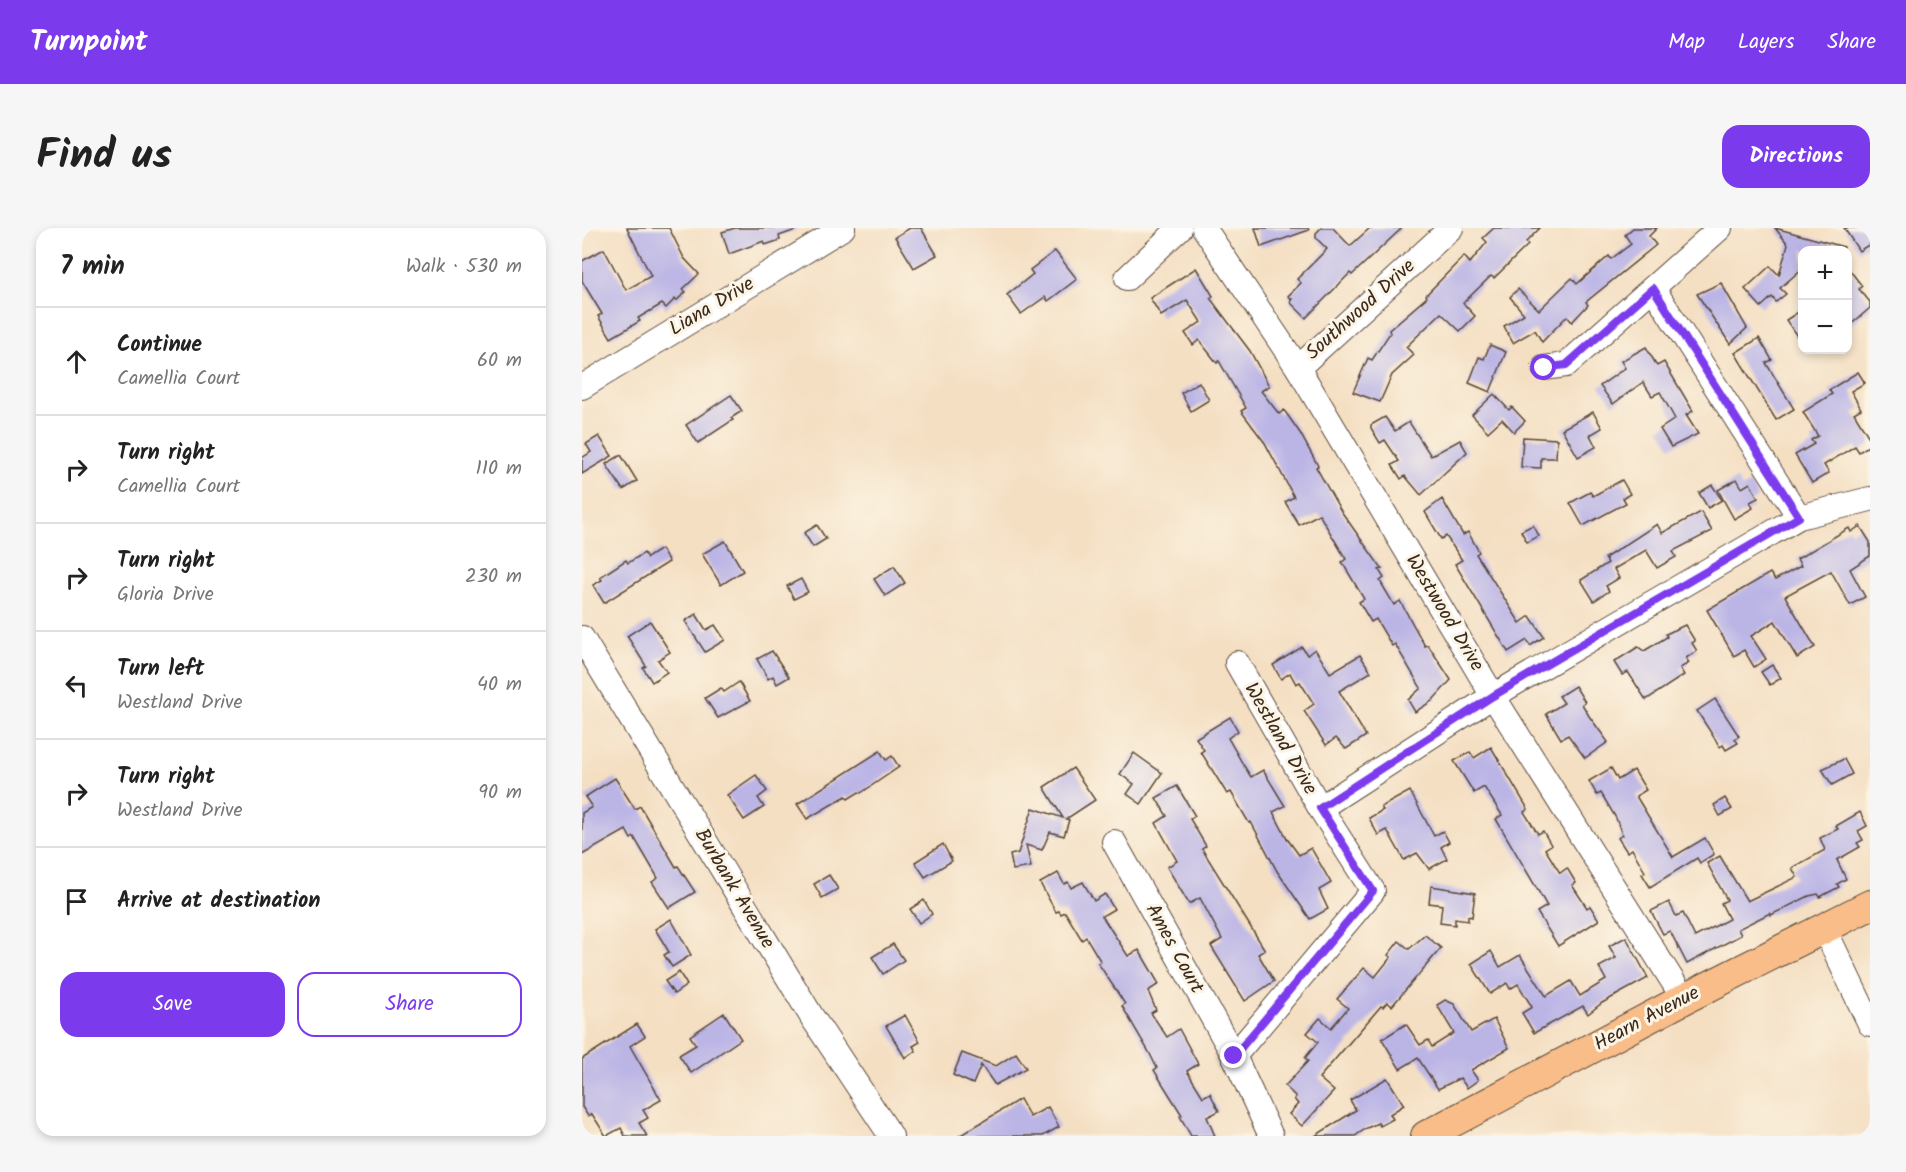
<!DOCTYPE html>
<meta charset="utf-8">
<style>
body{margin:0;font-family:Kalam,sans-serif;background:#f6f6f6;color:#222}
.controls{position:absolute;right:18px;top:18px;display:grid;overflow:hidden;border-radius:12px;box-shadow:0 3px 9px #0003}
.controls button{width:54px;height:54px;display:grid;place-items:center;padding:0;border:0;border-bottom:2px solid #e0e0e0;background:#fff;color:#222;font:30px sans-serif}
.stop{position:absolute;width:18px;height:18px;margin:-14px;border:4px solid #7c3aed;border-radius:50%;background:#fff}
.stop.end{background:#7c3aed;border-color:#fff;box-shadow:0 2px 6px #0008}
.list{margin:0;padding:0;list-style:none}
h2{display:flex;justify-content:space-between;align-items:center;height:78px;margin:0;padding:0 24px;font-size:26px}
h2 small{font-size:20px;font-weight:400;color:#767676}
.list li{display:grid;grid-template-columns:39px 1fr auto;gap:18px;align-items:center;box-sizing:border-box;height:108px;padding:0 24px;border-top:2px solid #e0e0e0}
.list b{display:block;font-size:22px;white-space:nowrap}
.list p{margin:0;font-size:20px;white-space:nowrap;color:#767676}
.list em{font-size:20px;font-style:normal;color:#767676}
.actions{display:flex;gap:12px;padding:18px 24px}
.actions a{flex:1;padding:14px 0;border:2px solid #7c3aed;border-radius:18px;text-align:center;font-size:21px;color:#7c3aed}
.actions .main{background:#7c3aed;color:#fff}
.icon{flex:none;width:33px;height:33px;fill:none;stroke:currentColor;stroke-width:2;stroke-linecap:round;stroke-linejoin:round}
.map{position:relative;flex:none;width:1288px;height:908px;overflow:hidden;border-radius:18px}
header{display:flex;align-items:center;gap:36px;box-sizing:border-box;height:84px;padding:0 30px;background:#7c3aed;color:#fff}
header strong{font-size:28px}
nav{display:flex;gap:33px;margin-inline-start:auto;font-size:21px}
.intro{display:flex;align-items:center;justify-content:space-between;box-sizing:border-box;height:144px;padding:0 36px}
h1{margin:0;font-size:42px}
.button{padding:15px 27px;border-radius:18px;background:#7c3aed;color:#fff;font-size:21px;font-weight:700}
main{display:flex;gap:36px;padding:0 36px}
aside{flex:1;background:#fff;border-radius:18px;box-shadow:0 3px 9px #0003}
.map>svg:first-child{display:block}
.building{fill:#bbb5e6}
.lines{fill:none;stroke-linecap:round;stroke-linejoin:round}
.minor-casing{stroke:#574537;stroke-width:26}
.major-casing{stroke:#574537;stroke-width:32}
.minor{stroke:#fff;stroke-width:24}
.major{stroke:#f8bd89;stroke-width:30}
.route{stroke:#7c3aed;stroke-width:8}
.labels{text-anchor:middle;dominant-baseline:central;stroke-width:6;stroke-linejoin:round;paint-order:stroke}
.street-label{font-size:20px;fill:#3b2a1e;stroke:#fcf5e5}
</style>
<header>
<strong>Turnpoint</strong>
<nav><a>Map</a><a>Layers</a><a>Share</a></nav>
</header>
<div class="intro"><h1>Find us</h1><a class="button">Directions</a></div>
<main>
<aside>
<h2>7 min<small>Walk · 530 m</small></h2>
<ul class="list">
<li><svg class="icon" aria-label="ahead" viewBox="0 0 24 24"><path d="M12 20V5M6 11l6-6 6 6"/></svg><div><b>Continue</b><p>Camellia Court</p></div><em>60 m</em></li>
<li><svg class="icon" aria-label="right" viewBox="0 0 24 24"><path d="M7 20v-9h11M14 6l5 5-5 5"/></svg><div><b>Turn right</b><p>Camellia Court</p></div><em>110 m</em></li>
<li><svg class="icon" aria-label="right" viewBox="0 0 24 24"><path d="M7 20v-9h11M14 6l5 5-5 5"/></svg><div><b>Turn right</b><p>Gloria Drive</p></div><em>230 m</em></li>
<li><svg class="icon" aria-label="left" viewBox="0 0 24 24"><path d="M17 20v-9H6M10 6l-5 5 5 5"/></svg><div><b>Turn left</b><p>Westland Drive</p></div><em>40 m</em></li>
<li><svg class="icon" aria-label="right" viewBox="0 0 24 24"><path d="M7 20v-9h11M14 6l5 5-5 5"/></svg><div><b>Turn right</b><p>Westland Drive</p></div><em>90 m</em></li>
<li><svg class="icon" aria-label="arrive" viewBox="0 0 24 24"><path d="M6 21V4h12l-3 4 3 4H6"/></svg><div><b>Arrive at destination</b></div></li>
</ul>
<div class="actions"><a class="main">Save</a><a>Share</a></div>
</aside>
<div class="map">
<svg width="1288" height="908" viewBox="0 0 1288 908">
<rect width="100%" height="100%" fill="#fcf5e5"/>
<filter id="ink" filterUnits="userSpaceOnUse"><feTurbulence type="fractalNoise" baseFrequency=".0167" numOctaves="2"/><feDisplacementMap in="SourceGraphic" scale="12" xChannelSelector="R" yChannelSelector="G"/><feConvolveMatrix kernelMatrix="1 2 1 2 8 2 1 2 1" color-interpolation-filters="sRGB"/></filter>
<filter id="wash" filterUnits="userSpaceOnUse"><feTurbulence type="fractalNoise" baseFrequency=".008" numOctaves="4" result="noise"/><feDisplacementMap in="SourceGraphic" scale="24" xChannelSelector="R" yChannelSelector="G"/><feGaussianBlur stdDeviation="1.35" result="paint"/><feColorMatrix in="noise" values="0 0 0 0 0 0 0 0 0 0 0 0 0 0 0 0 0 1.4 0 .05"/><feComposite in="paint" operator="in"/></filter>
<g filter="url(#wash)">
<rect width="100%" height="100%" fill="#f4dfc3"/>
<g id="blocks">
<g class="building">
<path d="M45,0H87L102,30L117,46L101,61L104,64L95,72L93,71L84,80L80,76L56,90L58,93L29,110L16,88L20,86L0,53V33L22,21L44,62L69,48Z"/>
<path d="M153,0H214V2L197,8L198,12L183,17L182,13L147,26L140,4Z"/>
<path d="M328,0H339L355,27L332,40L313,9Z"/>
<path d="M673,0H726L727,2L679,19Z"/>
<path d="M739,0H751L768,18L788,0H820L770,47L768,45L724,90L708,74L710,71L706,68L719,55L715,51L745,21L734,10V5Z"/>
<path d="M912,0H958L944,14L946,17L912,50L909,48L881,75L893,88L878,103L859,85L824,119L832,127L810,147L798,174L771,164L786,130L790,132L808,105L807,102L845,69L844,67L882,28L888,35L905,14L901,10Z"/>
<path d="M1051,0H1075L1067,8L1074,17L1004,74L1006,77L990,94L985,88L960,114L953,102L931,115L922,98L942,86L928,69L936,61L957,82L990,50L995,56L1027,28L1029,31L1049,16L1043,7Z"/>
<path d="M1193,0L1262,19L1261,22H1221V40L1198,60L1204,66L1194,74L1190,69L1179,79L1163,61L1188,38L1197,47L1206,16Z"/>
<path d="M1262,0H1288V16L1277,23Z"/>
<path d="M473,23L495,51L466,73L463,69L439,86L425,67L451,46L448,42Z"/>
<path d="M614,40L631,68L628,70L668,123L687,158L679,163L697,186L702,182L718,205L736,238L734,239L759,283L800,341L797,342L802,350L798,353L812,377L818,373L843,418L846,417L869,452L850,473L833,484L826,472L839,460L813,416L810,418L794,391L789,394L777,374L782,371L760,334L764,331L737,286L717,297L703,274L712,269L683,215L659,183L664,180L637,133L635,135L617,112L611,117L603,105L619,94L605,72L579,88L568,70Z"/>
<path d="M1266,40L1280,58L1277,61L1288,74V80L1266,99Z"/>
<path d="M1139,55L1165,100L1148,116L1115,66Z"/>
<path d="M1221,81V117L1204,92Z"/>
<path d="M1177,110L1190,132L1184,135L1212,181L1194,192L1153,125Z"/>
<path d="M908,117L924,124L908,164L887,155L897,129L902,131Z"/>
<path d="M1064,119L1075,138L1082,134L1111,183L1104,187L1116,206L1089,219L1078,201L1093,191L1078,164L1070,168L1061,154L1031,176L1018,158L1043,140L1039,133Z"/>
<path d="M1276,144L1283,155L1269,163L1279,181L1272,185L1288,211V217L1277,224L1273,218L1242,237L1247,245L1230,255L1213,227L1232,216L1229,212L1236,208L1221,184L1250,166L1247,162Z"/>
<path d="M617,154L627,172L609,183L599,165Z"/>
<path d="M912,166L927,182L930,179L943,193L932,204L920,191L906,204L890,187Z"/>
<path d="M149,167L160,183L149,190L151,192L116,215L104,197Z"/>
<path d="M1011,184L1020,200L1008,207L1014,219L996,229L980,201Z"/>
<path d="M803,189L813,203L827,194L849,228L878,212L885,224L839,267L823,248L819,251L810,237L817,233L803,212L798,215L789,200V197Z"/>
<path d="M17,208L30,228L0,246V230L9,224L4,216Z"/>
<path d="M941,209L975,211L974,230H959V240L939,239Z"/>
<path d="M39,227L55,253L41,262L24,236Z"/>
<path d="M1155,251L1160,260L1168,255L1176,270L1168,274L1171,280L1152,291L1136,262Z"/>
<path d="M1040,252L1048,266L1041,270L1044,275L1001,298L988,275L1008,264L1011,268Z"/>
<path d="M1130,257L1140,272L1126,280L1117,265Z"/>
<path d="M860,271L881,307L886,304L897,324L894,326L938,395L948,388L962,409L948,418L945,412L926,424L873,336L880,332L864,308L859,311L843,284Z"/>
<path d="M1119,284L1130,303L1091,323L1094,329L1075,340L1064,322L1032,341L1037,350L1024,358L1027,363L1012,373L999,352L1026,335L1023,330L1075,296L1080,305Z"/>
<path d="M235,297L244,311L231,319L222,305Z"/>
<path d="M951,297L957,308L945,314L939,303Z"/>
<path d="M1278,298L1288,314V328L1268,341L1283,369L1268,377L1249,343L1203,368L1233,419L1215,430L1193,393L1169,408L1184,431L1172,439L1162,422L1152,428L1125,382L1188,345L1193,352L1219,338L1215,331L1267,300L1269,304Z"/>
<path d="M143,313L161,343L139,357L120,326Z"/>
<path d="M79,321L87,334L22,375L11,357L20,352L18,349L44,332L46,335L62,325L65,330Z"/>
<path d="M312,338L323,355L303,368L292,351Z"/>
<path d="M219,351L226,364L212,371L205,358Z"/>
<path d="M114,386L124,402L133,397L143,412L123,424L103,393Z"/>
<path d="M68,393L88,424L76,432L85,444L70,454L61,440L64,438L45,408Z"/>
<path d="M1103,397L1113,413L1110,415L1115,423L1104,430L1107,435L1098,440L1102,447L1064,472L1046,444L1040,447L1032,434L1056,419L1062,423L1085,409L1084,406Z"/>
<path d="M720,419L725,427L733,421L748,445L778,427L789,444L757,463L784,508L764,521L754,510L744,517L722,483L732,476L718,454L714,456L708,445L699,451L691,437Z"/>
<path d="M190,423L207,449L195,456L191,448L186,451L175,431Z"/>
<path d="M1190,437L1199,450L1188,457L1179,444Z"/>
<path d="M157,454L168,473L136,490L123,470L139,460L142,464Z"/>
<path d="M993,458L1003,474L1000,476L1007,488L1026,514L1003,530L986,507L979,511L964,486L982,475L977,468Z"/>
<path d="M1133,471L1157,508L1153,511L1156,515L1144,522L1141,517L1138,519L1115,483Z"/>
<path d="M648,489L656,503L646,510L662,538L669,549L681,542L703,578L691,584L706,612L717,627L729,620L749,655L737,662L746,681L728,691L695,643L669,594L667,595L649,564L645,566L619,524L622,522L614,510Z"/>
<path d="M909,519L946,581L942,584L956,606L961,603L969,617L963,621L978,645L985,640L994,655L990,657L1005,680L1008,678L1017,692L976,718L955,684L965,678L914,591L920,587L902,559L892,565L872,533L888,524L892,530Z"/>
<path d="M298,523L304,532L310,528L317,539L279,565L277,564L266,571L264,568L225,591L215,576Z"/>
<path d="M552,525L580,545L559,576L545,566L552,556L538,546Z"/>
<path d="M1262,531L1270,546L1250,557L1240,541Z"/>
<path d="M491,540L513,572L484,591L487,592L482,608L468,604L460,622L444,617L449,639L431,642L428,627L436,625L451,580L481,590L462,559Z"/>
<path d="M1029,540L1036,552L1052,542L1064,562L1054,568L1091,629L1123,610L1132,626L1118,635L1115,630L1068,659L1060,646L1063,644L1050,621L1045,624L1036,610L1040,607L1034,590L1019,565L1015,567L1007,553Z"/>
<path d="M174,547L185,563L176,570L182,579L162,592L145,567Z"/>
<path d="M33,550L53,581L58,578L94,639L96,638L113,664L87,680L70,654L76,650L52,609L49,611L44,602L0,627V585L10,579L3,569Z"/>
<path d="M595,558L613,588L608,591L624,618L620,621L683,722L676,726L692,753L663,773L629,718L640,711L618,670L607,676L585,639L595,633L574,595L585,588L574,570Z"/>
<path d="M828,563L852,608L861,603L867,614L859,619L865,631L847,641L835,625L822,632L805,602L796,607L787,590L801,582L799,579Z"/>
<path d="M1143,570L1150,581L1138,588L1132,577Z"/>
<path d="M1278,584L1285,598L1276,603L1281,612L1275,615L1278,619L1255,632L1264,651L1255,656L1257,659L1238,669L1236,666L1227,668L1189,687L1188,685L1156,701L1159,707L1105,736L1088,703L1081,706L1069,683L1087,674L1094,688L1101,685L1113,709L1147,691L1139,675L1145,672L1125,635L1138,628L1165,673L1215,649L1210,640L1243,622L1238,610L1256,601L1254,598Z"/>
<path d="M361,616L370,633L343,649L333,634Z"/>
<path d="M476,645L482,656L486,654L489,660L501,654L512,673L523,666L532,681L520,688L546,728L557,722L577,756L566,763L574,782L569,785L585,809L597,801L616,836L605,843L621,869L628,865L637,883L625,889L633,908H609L598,888L600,887L572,842L575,840L567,824L540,778L543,776L516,735L519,734L504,709L500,712L483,684L479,686L477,683L474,684L458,655Z"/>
<path d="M247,647L256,661L240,670L232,656Z"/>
<path d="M849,658L893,665L890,689L886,688V693L873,691V697L858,695L860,677L847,675Z"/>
<path d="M342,672L350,686L337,695L328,681Z"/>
<path d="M89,691L109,727L90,739L82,727L87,724L73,701Z"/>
<path d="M843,707L859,720L810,778L805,774L801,779L799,778L737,850L752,863L720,898L707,886L716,876L712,871L714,869L703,858L726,833L723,830L736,814L725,805L738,790L749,800L766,780L755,771L782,740L793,749L809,729L806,727L817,713L827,721Z"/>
<path d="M1044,709L1066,750L1020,775L1006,786L1001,778L952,805L940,785L950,779L936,756L928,761L925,755L908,766L889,736L909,723L918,739L938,727L964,768L989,753L998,768L1024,752L1017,739L1034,730L1027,718Z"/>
<path d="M311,716L322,732L301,746L290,729Z"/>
<path d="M97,744L105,757L92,766L83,753Z"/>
<path d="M863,772L872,776L889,804L912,791L927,820L889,842L896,852L885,860L878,850L856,861L836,830L818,841L800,811L824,796L838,817L846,812L850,819L872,805L855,777Z"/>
<path d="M142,785L159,811L109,845L97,827L114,817L108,808Z"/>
<path d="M323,787L338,814L331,818L334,823L323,830L304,798Z"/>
<path d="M55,796L63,808L48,818L79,872L61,882L66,890L57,895L65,908H43L39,900L24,908L10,886L6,888L0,879V831Z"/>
<path d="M380,825L414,838L434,825L444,840L413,857L399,837L391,856L371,847Z"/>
<path d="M805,850L822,877L808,886L811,891L798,898L796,895L785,900L773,908H733L774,882L768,872Z"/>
<path d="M438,871L448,889L466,879L477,899L461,908H377Z"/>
</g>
</g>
</g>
<g filter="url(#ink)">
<use href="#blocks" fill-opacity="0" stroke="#574537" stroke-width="1.5"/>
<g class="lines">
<defs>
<g id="minor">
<path d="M622,0L716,140L911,468L1102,771"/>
<path d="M545,50L598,0"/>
<path d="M1071,60L1217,289"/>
<path d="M716,140L869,0"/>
<path d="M962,140L984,137L1138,0"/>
<path d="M0,159L261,0"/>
<path d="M0,410L230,789L309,908"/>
<path d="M738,580L911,468L1217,289L1288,271"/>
<path d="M532,614L652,828L689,908"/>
<path d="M1242,700L1288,796"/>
<path d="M652,828L791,663L738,580L655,435"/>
</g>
<path id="major" d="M844,908L1102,771L1288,677"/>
</defs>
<use href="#minor" class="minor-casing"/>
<use href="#major" class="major-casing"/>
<use href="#minor" class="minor"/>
<use href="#major" class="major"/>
</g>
</g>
<g class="lines" filter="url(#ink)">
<path class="route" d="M652,828L791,663L738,580L911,468L1217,289L1071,60L984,137L962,140"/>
</g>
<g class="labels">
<g class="street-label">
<text transform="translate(130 79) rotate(-31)">Liana Drive</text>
<text transform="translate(779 82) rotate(-42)">Southwood Drive</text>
<text transform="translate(862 385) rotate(59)">Westwood Drive</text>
<text transform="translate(698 511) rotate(60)">Westland Drive</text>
<text transform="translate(152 661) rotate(59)">Burbank Avenue</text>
<text transform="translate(592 721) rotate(61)">Ames Court</text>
<text transform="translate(1065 791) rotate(-28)">Hearn Avenue</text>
</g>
</g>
</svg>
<div class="controls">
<button>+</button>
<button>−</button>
</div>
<div class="stop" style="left:962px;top:140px"></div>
<div class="stop end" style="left:652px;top:828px"></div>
</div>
</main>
